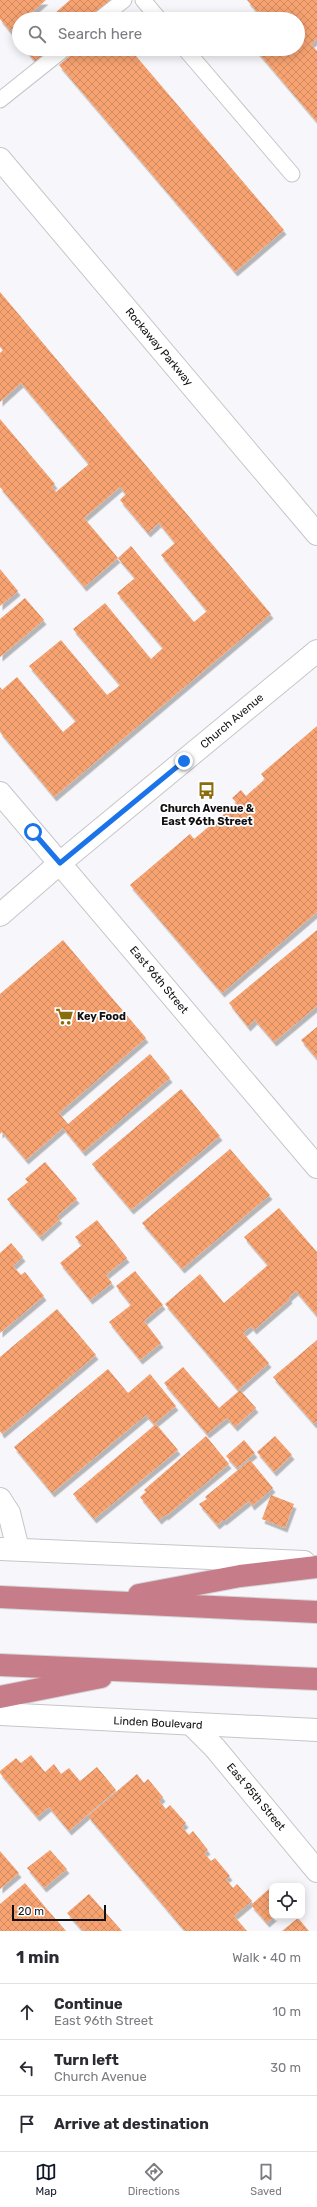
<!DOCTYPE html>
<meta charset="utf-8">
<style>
body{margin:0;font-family:Rubik,sans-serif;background:#f2f2f3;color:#2b2b33}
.controls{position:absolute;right:12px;bottom:12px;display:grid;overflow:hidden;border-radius:8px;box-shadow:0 2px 10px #0003}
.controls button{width:36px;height:36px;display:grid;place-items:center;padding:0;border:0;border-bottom:1px solid #e1e1e2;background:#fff;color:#2b2b33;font:20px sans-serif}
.scale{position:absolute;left:12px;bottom:10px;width:94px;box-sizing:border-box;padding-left:4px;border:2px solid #111113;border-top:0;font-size:11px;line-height:14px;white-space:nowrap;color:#111113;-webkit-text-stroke:3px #fff;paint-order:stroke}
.stop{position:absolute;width:12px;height:12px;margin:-9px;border:3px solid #1a73e8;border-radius:50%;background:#fff}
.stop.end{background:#1a73e8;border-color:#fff;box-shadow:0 1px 4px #0008}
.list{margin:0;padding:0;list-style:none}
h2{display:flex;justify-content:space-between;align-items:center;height:52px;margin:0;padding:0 16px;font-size:17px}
h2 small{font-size:13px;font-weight:400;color:#7c7c81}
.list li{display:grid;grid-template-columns:26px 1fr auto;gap:12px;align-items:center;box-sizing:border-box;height:56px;padding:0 16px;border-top:1px solid #e1e1e2}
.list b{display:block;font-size:15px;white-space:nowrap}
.list p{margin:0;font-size:13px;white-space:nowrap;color:#7c7c81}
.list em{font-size:13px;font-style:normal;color:#7c7c81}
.icon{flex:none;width:22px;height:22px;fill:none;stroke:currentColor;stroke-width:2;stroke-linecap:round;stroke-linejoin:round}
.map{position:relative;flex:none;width:317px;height:1931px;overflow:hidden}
.search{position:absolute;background:#fff;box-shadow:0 2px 10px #0003;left:12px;right:12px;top:12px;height:44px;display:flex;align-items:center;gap:10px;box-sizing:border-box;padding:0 14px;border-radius:22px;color:#7c7c81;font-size:15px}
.sheet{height:220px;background:#fff}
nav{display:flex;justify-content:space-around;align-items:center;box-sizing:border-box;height:56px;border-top:1px solid #e1e1e2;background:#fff;font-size:11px;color:#7c7c81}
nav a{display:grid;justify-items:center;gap:2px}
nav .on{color:#111827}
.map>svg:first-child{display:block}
.building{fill:url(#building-cross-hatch);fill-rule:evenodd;filter:url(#shadow)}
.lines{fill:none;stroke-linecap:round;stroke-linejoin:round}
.lane-casing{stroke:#c6c6ca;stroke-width:17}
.street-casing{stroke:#c6c6ca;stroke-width:24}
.secondary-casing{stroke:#c6c6ca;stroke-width:24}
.highway-casing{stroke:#d4d4d5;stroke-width:24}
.lane{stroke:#fff;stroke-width:15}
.street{stroke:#fff;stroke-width:22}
.secondary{stroke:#fff;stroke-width:22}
.highway{stroke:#c77c89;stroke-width:22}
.route{stroke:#1a73e8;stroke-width:5}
.labels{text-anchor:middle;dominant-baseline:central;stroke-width:3.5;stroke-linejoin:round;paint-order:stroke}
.street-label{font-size:11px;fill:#111113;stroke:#fff}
.poi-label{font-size:11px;font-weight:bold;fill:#111113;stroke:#fff}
</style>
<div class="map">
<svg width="317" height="1931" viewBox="0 0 317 1931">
<defs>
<pattern id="building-cross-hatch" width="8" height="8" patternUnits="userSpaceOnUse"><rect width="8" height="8" fill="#f6a271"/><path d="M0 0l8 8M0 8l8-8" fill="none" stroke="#d28a61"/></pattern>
<filter id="shadow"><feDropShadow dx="2.5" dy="4.5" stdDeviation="0" flood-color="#0004"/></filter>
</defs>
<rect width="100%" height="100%" fill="#f7f7fb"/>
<g class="building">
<path d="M0,0H46L24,19H19V23L10,31L0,19Z"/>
<path d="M70,0H113L90,19H48Z"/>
<path d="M247,0H317V39L311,44L317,51V122L255,49H298V19H268L260,10L257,12Z"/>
<path d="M25,49H54L37,64Z"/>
<path d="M78,49H130L284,230L235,272L59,65Z"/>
<path d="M0,292L271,614L54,797L0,732V687L2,690L17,677L63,732L76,721L29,666L61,640L107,695L114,690L120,685L73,629L105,603L151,659L163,648L117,593L135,578L118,558L84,587L0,487V419L55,484L52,487L56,492L89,464L21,383L0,402V353L3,350L0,347ZM120,487L126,494L120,500L148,533L159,523L175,543L161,555L207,611L194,622L131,546L118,558L84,518Z"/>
<path d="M0,569L18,591L0,606Z"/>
<path d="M25,598L44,620L0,657V619Z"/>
<path d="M317,726V912L222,993L130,885L190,834L194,839L237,803L232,798L241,790L246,796L265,779L261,774Z"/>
<path d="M317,930V1006L274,1042L255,1020L248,1027L229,1003Z"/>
<path d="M63,940L146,1038L59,1113L68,1124L150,1054L170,1078L83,1152L63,1128L26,1160L2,1132L0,1134V994Z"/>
<path d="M317,1027V1059L301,1040Z"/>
<path d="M181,1089L220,1136L131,1210L92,1164Z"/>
<path d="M230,1149L270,1195L182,1269L142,1223Z"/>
<path d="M45,1162L77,1199L57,1216L60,1219L40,1237L7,1199L28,1182L25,1179Z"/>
<path d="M279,1208L317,1252V1316L296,1291L289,1297L290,1299L254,1330L251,1326L243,1333L269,1363L238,1390L165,1304L200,1274L224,1303L268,1265L244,1237Z"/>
<path d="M97,1220L127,1258L106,1275L112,1283L90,1300L60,1263L82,1245L75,1237Z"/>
<path d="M11,1243L23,1257L13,1266L21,1275L25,1272L44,1296L0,1333V1253Z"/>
<path d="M135,1271L163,1305L144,1321L161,1343L140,1360L109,1322L131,1305L116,1286Z"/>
<path d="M57,1309L96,1355L2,1434L0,1431V1357Z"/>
<path d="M317,1340V1421L314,1424L273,1377Z"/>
<path d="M183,1367L219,1408L240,1390L256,1408L235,1427L227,1418L207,1434L164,1383Z"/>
<path d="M108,1369L128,1393L150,1374L176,1406L154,1424L146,1415L52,1493L14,1447Z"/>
<path d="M156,1424L178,1450L94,1519L73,1494Z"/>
<path d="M206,1436L229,1464L166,1516L165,1515L159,1520L140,1497L146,1492L144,1490Z"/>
<path d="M275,1436L292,1455L274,1472L257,1452Z"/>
<path d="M244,1440L255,1453L237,1468L226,1456Z"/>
<path d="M250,1460L273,1488L252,1506L249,1501L224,1521L223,1520L217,1525L199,1504L207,1499L205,1497Z"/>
<path d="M271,1495L294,1504L285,1528L262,1519Z"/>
<path d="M31,1755L45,1772L54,1764L61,1774L69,1768L80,1781L97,1767L116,1790L69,1831L49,1807L37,1817L0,1773V1771L16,1758L21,1763Z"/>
<path d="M137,1774L144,1783L148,1779L163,1797L159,1801L166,1809L170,1805L186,1823L182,1827L189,1835L193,1831L208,1850L204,1853L211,1861L215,1858L230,1876L226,1879L233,1888L237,1884L252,1901L234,1916L247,1931H185L88,1816Z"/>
<path d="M50,1850L67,1869L44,1888L27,1868Z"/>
<path d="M0,1851L19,1873L0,1889Z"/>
<path d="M25,1883L46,1908L66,1931H0V1904Z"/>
<path d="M270,1888L272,1890V1916H275L267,1923L251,1905Z"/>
<path d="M89,1894L106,1913L122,1931H83L67,1913Z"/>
<path d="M298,1918L309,1931H282Z"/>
</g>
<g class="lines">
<defs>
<g id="lane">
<path d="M143,0L159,19"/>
<path d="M100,19L124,0"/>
<path d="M185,49L292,174"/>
<path d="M0,100L64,49"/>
</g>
<g id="street">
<path d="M0,793L317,1167"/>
<path d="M0,915L60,863L317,651"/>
<path d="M0,1499L9,1513L18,1549"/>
<path d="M192,1725L215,1748L317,1871"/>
</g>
<g id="secondary">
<path d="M0,159L317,534"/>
<path d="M0,1549L304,1562"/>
<path d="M0,1714L317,1730"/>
</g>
<g id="highway">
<path d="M139,1595L240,1576L317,1567"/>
<path d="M0,1597L317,1612"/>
<path d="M0,1665L317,1679"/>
<path d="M0,1697L101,1677"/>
</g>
</defs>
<use href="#lane" class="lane-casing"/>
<use href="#street" class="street-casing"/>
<use href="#secondary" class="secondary-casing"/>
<use href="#highway" class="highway-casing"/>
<use href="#lane" class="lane"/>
<use href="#street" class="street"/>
<use href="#secondary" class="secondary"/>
<use href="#highway" class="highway"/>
</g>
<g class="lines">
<path class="route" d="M33,832L60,863L184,761"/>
</g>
<defs>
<symbol id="bus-bare" viewBox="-9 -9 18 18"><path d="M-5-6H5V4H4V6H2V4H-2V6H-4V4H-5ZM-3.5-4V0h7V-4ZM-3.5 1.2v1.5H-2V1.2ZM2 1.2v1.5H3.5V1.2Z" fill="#8a6c0d" stroke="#fff" stroke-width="2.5" paint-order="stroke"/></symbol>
<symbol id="supermarket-bare" viewBox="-9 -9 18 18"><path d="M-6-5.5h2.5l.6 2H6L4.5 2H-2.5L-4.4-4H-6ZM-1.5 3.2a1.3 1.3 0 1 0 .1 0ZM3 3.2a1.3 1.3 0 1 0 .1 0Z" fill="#8a6c0d" stroke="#fff" stroke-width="2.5" paint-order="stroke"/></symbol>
</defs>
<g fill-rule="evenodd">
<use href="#bus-bare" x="194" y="778" width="25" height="25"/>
<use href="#supermarket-bare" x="52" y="1004" width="25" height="25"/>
</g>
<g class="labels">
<g class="street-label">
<text transform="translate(159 347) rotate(50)">Rockaway Parkway</text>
<text transform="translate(232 721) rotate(-40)">Church Avenue</text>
<text transform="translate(159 980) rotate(50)">East 96th Street</text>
<text transform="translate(158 1723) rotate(3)">Linden Boulevard</text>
<text transform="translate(256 1797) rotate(50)">East 95th Street</text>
</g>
<g class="poi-label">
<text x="207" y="808">Church Avenue &amp;<tspan x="207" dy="13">East 96th Street</tspan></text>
<text x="77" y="1016" text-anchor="start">Key Food</text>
</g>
</g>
</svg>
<div class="controls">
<button><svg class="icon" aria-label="locate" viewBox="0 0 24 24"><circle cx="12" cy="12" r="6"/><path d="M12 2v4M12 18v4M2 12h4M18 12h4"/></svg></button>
</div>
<div class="scale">20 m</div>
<div class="stop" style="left:33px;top:832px"></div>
<div class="stop end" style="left:184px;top:761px"></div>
<div class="search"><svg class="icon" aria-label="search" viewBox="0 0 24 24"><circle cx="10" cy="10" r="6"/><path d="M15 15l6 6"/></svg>Search here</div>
</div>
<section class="sheet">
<h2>1 min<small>Walk · 40 m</small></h2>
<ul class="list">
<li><svg class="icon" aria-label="ahead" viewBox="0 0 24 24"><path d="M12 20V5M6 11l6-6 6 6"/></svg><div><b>Continue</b><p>East 96th Street</p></div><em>10 m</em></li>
<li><svg class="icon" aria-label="left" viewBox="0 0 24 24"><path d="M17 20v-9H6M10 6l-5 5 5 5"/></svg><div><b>Turn left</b><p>Church Avenue</p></div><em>30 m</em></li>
<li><svg class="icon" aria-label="arrive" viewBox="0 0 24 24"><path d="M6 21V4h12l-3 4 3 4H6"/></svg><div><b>Arrive at destination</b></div></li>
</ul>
</section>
<nav>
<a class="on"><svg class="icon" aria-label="map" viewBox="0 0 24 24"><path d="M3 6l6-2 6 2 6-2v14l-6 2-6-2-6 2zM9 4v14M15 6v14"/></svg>Map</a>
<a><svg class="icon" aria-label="directions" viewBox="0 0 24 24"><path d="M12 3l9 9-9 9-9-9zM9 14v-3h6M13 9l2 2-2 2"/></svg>Directions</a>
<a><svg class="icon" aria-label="saved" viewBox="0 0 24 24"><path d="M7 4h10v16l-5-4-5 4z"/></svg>Saved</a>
</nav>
